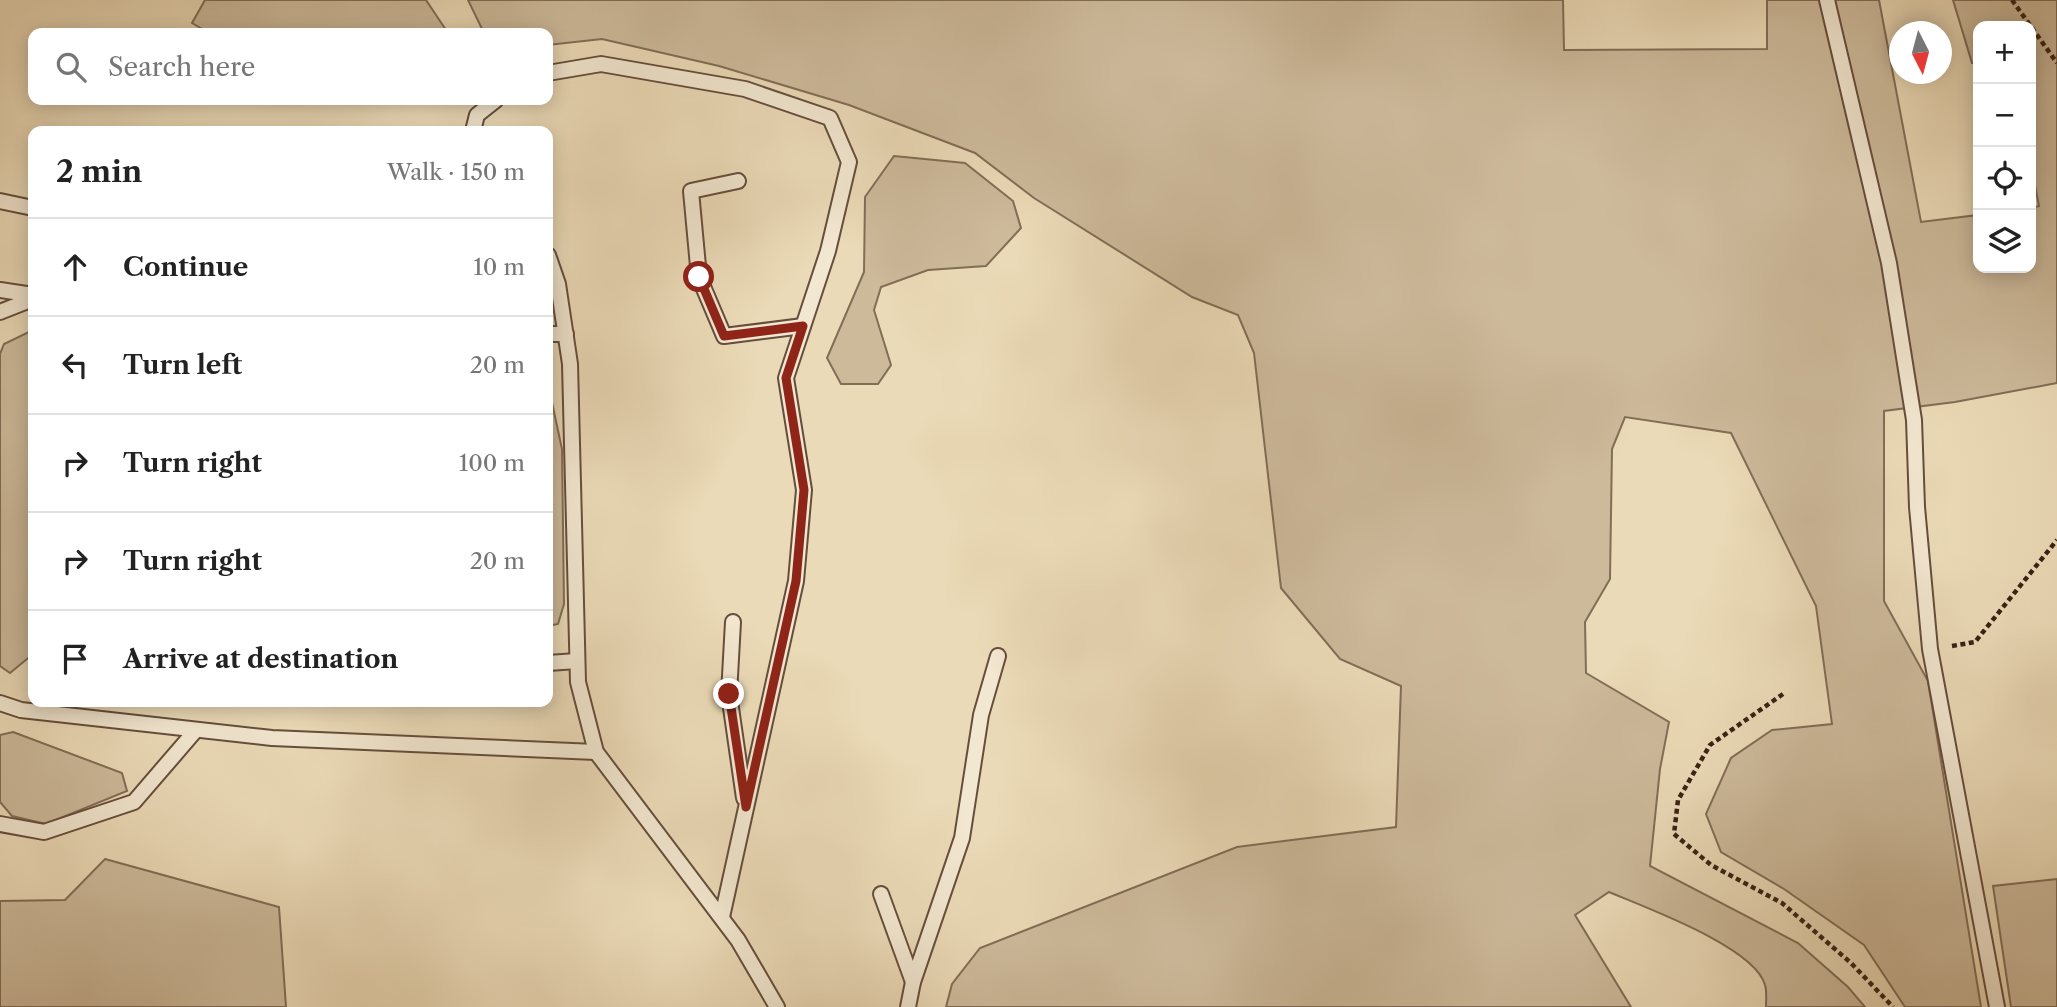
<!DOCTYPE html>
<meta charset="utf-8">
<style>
body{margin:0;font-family:"Libre Caslon Text",serif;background:#f6f6f6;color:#222}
.controls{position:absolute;right:21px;top:21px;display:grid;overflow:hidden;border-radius:14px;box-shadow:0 4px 18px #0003}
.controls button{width:63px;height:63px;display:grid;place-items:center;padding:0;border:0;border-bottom:2px solid #e0e0e0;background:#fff;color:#222;font:35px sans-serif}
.compass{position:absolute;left:1889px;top:21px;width:63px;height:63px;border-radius:50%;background:#fff;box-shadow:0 4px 18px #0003;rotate:174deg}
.stop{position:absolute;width:21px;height:21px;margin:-16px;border:5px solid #8f2418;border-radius:50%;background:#fff}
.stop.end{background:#8f2418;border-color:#fff;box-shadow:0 2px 7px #0008}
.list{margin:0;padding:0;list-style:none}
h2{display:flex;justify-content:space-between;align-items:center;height:91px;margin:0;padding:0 28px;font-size:30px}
h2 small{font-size:23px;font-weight:400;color:#767676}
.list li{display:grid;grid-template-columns:46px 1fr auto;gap:21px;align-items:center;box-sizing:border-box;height:98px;padding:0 28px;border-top:2px solid #e0e0e0}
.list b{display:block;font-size:26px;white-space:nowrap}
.list em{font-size:23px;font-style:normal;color:#767676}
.icon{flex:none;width:38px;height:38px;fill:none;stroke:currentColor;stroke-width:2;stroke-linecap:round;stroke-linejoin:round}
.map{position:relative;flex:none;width:2057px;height:1007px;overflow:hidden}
.search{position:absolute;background:#fff;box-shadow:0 4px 18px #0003;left:28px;top:28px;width:525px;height:77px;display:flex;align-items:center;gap:18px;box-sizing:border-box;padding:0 24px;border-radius:14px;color:#767676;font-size:26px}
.panel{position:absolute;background:#fff;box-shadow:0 4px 18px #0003;left:28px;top:126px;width:525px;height:581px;border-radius:14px}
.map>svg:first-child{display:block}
.green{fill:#cdba9b;stroke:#826d57;stroke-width:2}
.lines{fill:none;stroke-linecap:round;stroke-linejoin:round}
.lane-casing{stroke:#654e3c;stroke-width:18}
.path{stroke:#382013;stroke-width:4.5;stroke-dasharray:5 3.5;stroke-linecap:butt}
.lane{stroke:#f2e7d0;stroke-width:14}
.route{stroke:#8f2418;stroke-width:9}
</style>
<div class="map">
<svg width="2057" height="1007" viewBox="0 0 2057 1007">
<rect width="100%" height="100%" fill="#ebdab7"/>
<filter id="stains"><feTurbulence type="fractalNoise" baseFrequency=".00286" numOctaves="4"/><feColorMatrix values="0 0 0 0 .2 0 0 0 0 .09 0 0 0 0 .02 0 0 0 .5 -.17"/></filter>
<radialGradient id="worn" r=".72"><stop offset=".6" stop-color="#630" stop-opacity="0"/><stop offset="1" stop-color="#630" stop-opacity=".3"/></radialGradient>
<g class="green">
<path d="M205,0H426L448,33H209L192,23Z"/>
<path d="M468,0H1563L1564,50L1767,49V0H1879L1921,222L1978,215V268H2031V208L2039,206L2031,165V26H1978V63H1972L1953,0H2057V383L1955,402L1884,411V601L1928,681L1981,1007H1905L1864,945L1784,889L1721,852L1706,814L1731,758L1772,730L1832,724L1816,606L1731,433L1625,417L1612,449L1610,579L1585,622L1586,673L1669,722L1660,769L1650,866L1798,943L1848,987L1865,1007H1766C1766,1000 1767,991 1765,985C1755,947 1644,907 1609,892L1575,915L1631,1007H946L952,984L980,948L1237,847L1396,827L1401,686L1340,659L1281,588L1254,353L1238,315L1192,297L1034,198L975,153L849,105L719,66L602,39L548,45V33H484Z"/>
<path d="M894,156L965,163L1013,201L1021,228L986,266L928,270L881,287L874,310L891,365L878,384H841L827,358L864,272L865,197Z"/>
<path d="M33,330V654L10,673L0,666V354L4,344Z"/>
<path d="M548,384L562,449L564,604L558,624L548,626Z"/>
<path d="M13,732L122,773L127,791L46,824L12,816L0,802V735Z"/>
<path d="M105,859L279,907L286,1007H0V901L65,900Z"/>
<path d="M2057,879V1007H2011L1993,886Z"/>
</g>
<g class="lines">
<defs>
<g id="lane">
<path d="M1827,0L1889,263L1914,420L1917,507L1930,649L1997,1007"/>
<path d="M548,73L601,64L745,89L830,118L849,162L828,251L786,378L804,490L796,581L722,917"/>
<path d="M473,131L477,115L496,100"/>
<path d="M738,181L691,191L699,277L724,336L803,326"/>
<path d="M0,201L33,208"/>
<path d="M548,255L558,284L570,364L578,682L596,752L738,940L777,1007"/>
<path d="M0,290L33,295"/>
<path d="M0,312L33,299"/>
<path d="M548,334H566"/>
<path d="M733,622L729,694L744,798"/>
<path d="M548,663L577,661"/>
<path d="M0,703L21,710L272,738L596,752"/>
<path d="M0,824L44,832L134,802L196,730"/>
<path d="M881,894L913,982"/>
<path d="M908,1007L913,982L962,838L981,715L998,656"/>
</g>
</defs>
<use href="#lane" class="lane-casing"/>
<g class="path">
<path d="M2012,0L2057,63"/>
<path d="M1952,646L1975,642L2057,540"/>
<path d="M1783,694L1710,745L1678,800L1674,834L1711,865L1782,903L1851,963L1893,1007"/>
</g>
<use href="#lane" class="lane"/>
</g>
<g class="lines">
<path class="route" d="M699,277L724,336L803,326L786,378L804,490L796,581L746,807L729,694"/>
</g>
<rect width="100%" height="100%" filter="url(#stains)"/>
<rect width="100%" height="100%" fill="url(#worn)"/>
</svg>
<div class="controls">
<button>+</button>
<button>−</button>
<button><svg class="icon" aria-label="locate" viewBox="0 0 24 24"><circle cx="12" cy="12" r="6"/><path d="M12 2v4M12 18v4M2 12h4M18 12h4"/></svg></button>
<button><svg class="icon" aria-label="layers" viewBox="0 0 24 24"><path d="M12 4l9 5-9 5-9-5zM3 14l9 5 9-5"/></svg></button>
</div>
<svg class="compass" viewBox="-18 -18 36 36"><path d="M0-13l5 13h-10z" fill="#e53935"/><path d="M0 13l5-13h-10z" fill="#767676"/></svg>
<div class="stop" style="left:699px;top:277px"></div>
<div class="stop end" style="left:729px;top:694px"></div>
<div class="search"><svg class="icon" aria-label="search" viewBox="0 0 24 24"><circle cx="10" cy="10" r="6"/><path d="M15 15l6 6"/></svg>Search here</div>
<section class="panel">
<h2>2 min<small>Walk · 150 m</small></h2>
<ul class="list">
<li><svg class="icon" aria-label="ahead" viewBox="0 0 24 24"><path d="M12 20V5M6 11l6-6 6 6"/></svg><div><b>Continue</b></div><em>10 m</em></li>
<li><svg class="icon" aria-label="left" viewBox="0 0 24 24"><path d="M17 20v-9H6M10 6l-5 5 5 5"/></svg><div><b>Turn left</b></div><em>20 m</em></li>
<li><svg class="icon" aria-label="right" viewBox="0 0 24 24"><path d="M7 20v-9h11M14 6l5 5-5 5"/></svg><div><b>Turn right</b></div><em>100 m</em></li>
<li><svg class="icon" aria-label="right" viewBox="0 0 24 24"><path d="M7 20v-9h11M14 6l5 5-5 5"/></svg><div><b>Turn right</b></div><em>20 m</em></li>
<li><svg class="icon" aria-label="arrive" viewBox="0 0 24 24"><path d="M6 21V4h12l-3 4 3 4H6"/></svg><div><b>Arrive at destination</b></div></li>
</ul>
</section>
</div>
